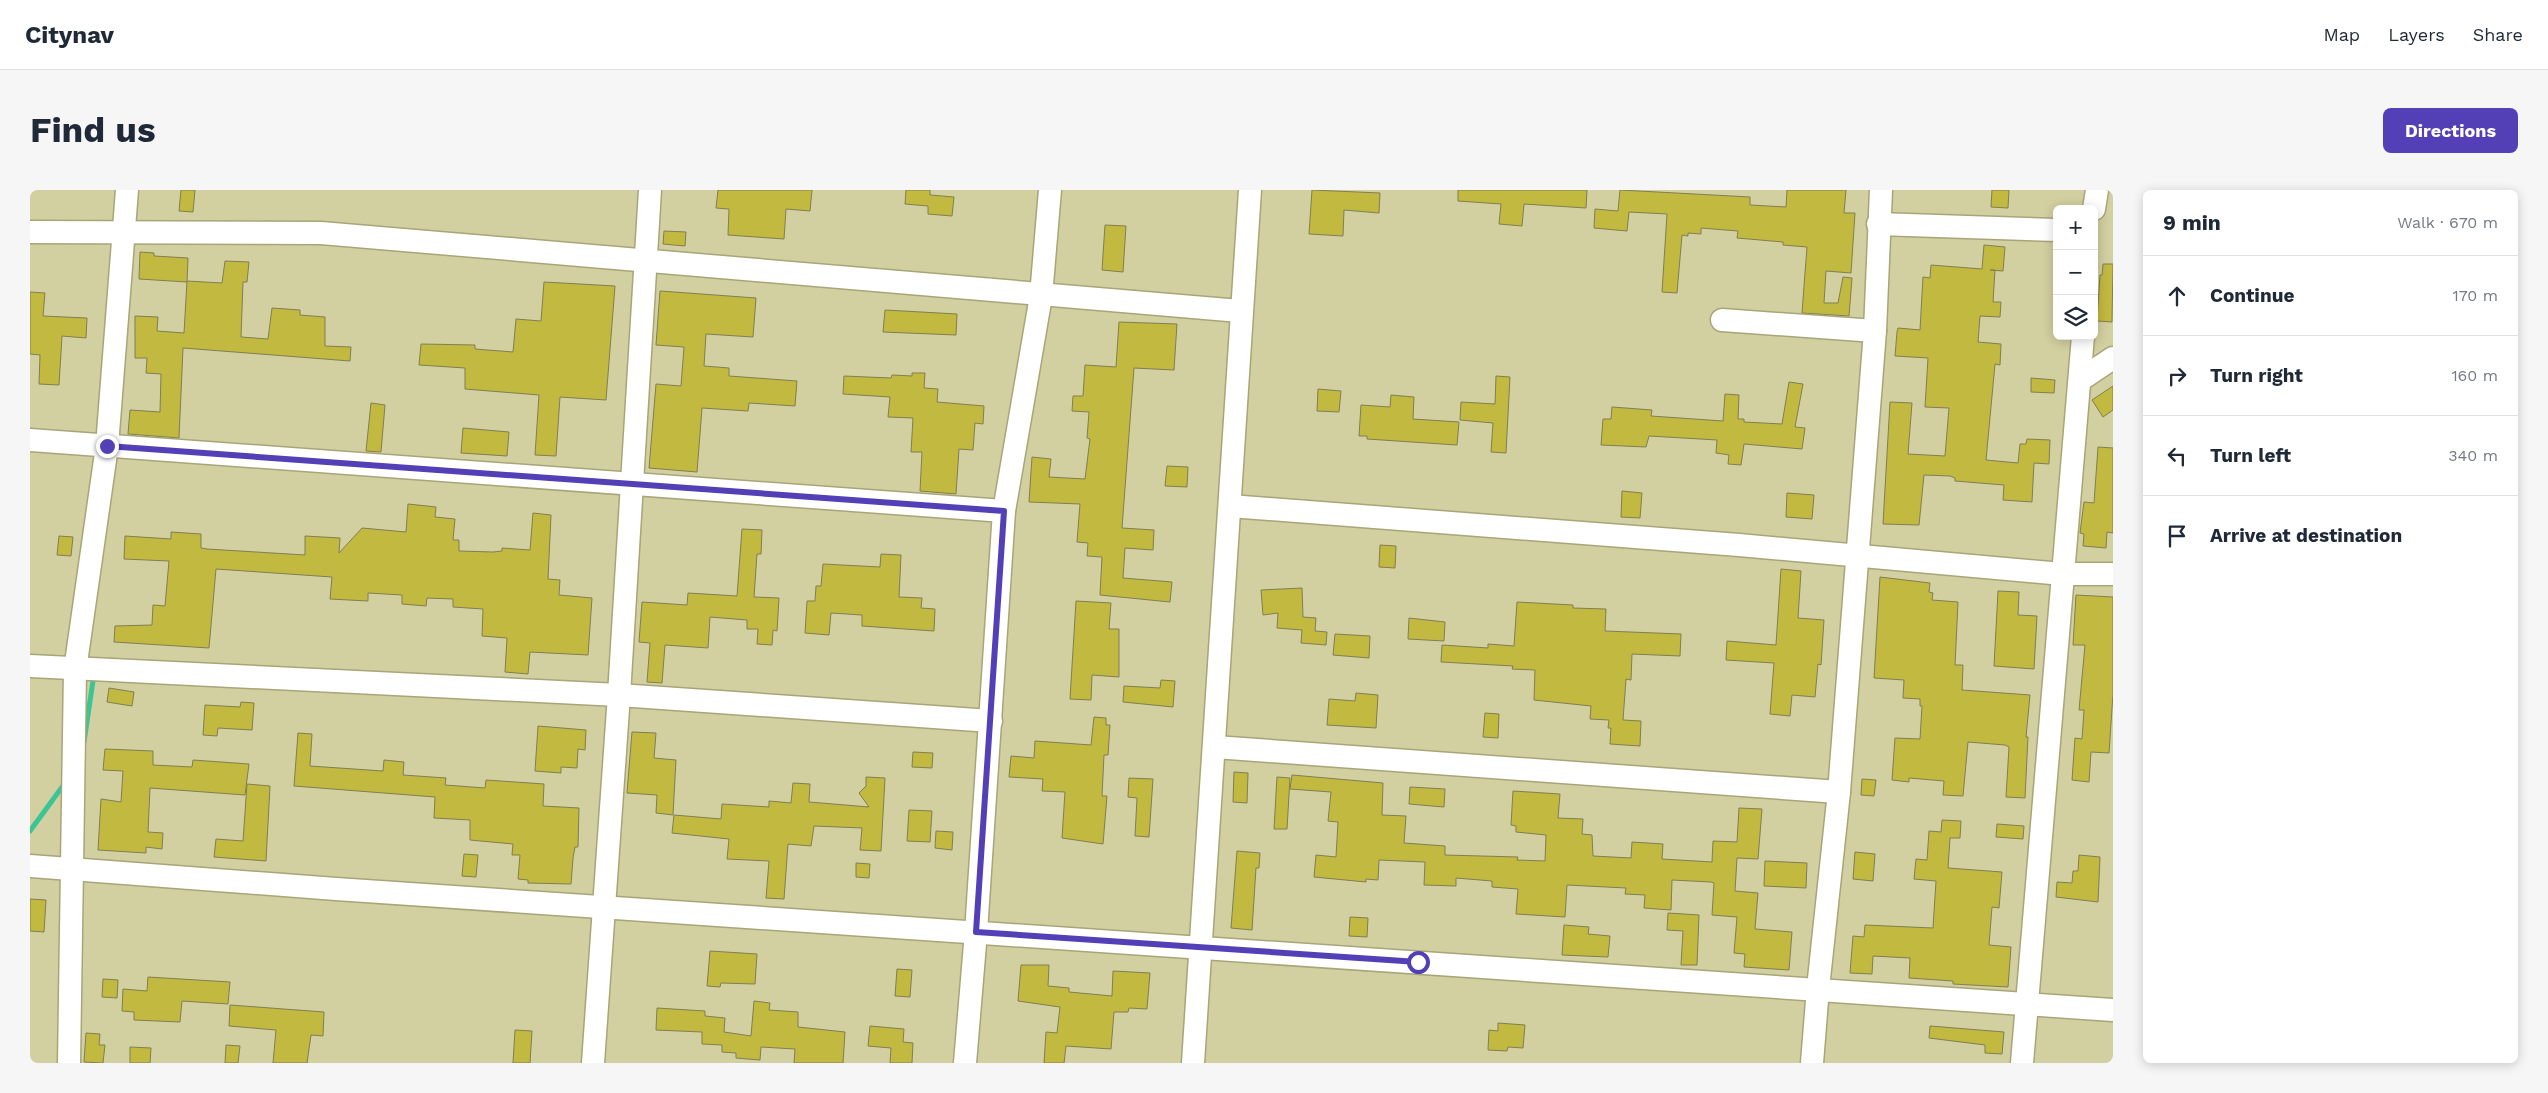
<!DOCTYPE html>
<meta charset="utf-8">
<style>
body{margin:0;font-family:"Work Sans",sans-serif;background:#f6f6f7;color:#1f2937}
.controls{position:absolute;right:15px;top:15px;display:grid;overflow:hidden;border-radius:8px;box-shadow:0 2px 12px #0003}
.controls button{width:45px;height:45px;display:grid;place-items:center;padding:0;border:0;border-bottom:1px solid #e0e1e3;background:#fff;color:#1f2937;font:25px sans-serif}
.stop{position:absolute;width:15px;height:15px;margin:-11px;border:4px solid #533fb6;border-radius:50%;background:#fff}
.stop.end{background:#533fb6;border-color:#fff;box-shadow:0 1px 5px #0008}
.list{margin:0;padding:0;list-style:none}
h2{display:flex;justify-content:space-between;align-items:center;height:65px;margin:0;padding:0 20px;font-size:21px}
h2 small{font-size:16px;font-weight:400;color:#747a83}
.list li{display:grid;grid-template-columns:32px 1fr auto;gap:15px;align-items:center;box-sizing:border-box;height:80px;padding:0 20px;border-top:1px solid #e0e1e3}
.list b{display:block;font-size:19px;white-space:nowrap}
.list em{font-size:16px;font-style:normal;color:#747a83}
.icon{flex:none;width:28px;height:28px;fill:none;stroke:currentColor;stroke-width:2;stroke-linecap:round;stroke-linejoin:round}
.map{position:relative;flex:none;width:2083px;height:873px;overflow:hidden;border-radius:8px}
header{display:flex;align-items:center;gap:30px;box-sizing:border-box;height:70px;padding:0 25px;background:#fff;border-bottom:1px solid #e0e1e3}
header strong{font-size:24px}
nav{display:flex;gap:28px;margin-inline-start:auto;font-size:18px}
.intro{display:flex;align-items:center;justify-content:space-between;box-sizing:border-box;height:120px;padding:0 30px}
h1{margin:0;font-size:35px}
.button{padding:12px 22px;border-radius:8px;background:#533fb6;color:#fff;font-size:18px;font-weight:700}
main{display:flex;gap:30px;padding:0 30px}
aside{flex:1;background:#fff;border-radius:8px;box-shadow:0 2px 12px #0003}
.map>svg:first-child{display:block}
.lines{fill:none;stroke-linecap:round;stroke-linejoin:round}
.stream{stroke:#39c594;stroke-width:5}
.building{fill:#c2b941;stroke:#817e52}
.minor-casing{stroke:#a8a578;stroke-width:25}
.minor{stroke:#fff;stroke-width:22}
.route{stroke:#533fb6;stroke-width:6}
</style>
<header>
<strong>Citynav</strong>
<nav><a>Map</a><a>Layers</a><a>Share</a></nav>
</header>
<div class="intro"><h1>Find us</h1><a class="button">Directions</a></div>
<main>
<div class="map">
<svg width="2083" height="873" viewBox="0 0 2083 873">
<rect width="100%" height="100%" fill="#d2cfa0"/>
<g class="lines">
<g class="stream">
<path d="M54,552L64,484"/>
<path d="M0,641L35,593"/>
</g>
</g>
<g class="building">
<path d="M151,0H165L163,22L149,21Z"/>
<path d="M688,0H782L780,21L756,19L754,49L698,45L699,19L686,18Z"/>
<path d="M876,0H900V5L924,7L922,26L898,24V16L875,14Z"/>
<path d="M1282,0L1350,3L1349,23L1314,20L1313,46L1279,44Z"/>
<path d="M1428,0H1557L1556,18L1494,14L1492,36L1469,34L1471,14L1428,11Z"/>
<path d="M1590,0L1720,7V15L1756,17L1757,0H1816L1814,23H1825L1821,83L1796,81L1794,113H1808L1813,87L1822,88L1819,126L1772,123L1777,57L1753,55V52L1707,48L1708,41L1671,38V44L1658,43V46L1652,45L1647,103L1632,102L1637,24L1599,22L1597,41L1564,38L1565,19L1588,21Z"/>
<path d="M1962,0H1979L1978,18L1961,17Z"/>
<path d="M1075,35L1096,36L1093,82L1072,80Z"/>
<path d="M634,41L656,42L655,56L633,54Z"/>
<path d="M1954,55L1975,57L1973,81L1960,80H1965L1963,112H1971L1970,127L1950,126L1948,152L1971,154L1970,175L1965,174L1956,270L1988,273L1990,254H1996L1997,249L2020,250L2019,274L2004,273L2002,312L1973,310L1974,295L1925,291V288L1920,286L1894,285L1889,335L1853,334L1860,212L1882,213L1878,264L1915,266L1919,218L1895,217L1898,168L1865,166L1867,142L1868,138L1890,140L1893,87L1900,88L1901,75L1952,79Z"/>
<path d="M110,62L124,63V66L158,68L157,92L109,89Z"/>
<path d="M195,71L219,72L217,92H213L211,147L238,149L242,118L270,120V125L295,127V156L321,157L320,171L153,158L149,248L98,244L100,220L130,222L131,184L116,183L117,168H105V126L128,127L127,141L154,143L157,91L192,93Z"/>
<path d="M2073,74H2083L2082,132L2067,131L2070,85H2072Z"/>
<path d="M514,92L585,96L576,210L530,207L526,266L505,265L509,205L435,199V178L389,175L391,154L445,155V159L483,162L486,129L511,131Z"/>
<path d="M630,101L726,108L723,147L676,144L674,176L699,178V186L767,191L765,216L719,213L718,221L672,218L667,282L619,278L626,194L651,196L654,157L626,155Z"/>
<path d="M0,102L15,103L13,126L57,128L56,148L32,146L29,195L9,194L10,165L0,164Z"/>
<path d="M855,120L927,124L926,145L853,142Z"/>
<path d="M1089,132L1147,134L1144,180L1104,178L1092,338L1124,340L1123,360L1095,358L1093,388L1142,392L1140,412L1070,405L1072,367L1057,366L1058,353L1047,352L1050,314L999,312L1002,267L1021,269L1019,287L1055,289L1060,249L1057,248L1059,222L1042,221L1043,206H1053L1055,175L1086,177Z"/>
<path d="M882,183H895L894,198L908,199L907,212L954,216L953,234L945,233L943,260L929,259L926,304L890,301L892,262H881L883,228L858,227L860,207L813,204L814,186L861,188L862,185L882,186Z"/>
<path d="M1466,186L1480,187L1476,263L1461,262L1463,233L1430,230L1431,212L1465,214Z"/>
<path d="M2001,188L2025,190L2024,203L2001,202Z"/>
<path d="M1759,192L1773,194L1765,237L1775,238L1772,259L1714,254L1711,275L1698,274L1699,265L1686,263L1687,250L1619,246L1616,257L1571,255L1573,229H1581L1582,217L1622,220L1621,226L1693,231L1695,204L1709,205L1708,229H1714V232L1752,234Z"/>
<path d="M2083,196V220L2073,227L2062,210Z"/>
<path d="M1288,199L1311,201L1309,222L1287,221Z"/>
<path d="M1361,205L1384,207L1383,229L1429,232L1427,255L1337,249V246H1329L1331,215L1360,217Z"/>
<path d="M341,213L355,215L351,262L336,261Z"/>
<path d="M433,238L479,242L477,266L431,263Z"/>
<path d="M2068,257L2083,258V343L2077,342L2076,358L2053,356L2054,344L2050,343L2054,312L2064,313Z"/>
<path d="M1137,276L1158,277L1157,297L1135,296Z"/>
<path d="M1592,301L1612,303L1610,328L1591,327Z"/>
<path d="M1757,303L1784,305L1782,329L1756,327Z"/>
<path d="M378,314L406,317L405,327L425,329L423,350H429V361L463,362L472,361V358L500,360L503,323L521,325L518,389L530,390L529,405L562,408L558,465L500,462L498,484L475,482L477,448L452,446L453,419L423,417V409L397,408L396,416L372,414V405L338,403V411L300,409L302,387L186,379L179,458L84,452L85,436L122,435L123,415L135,416L139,371L94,369L95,346L141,349V342L171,344V358L177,359L275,365V346L310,348L309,363L332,338L376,342Z"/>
<path d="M712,339L732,340L731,364H727L724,407L749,408L747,441L743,440L742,455L727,454L728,439H717V430L680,427L678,458L635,455L632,493L617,492L620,453L609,452L612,412L657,415L658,403L707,406Z"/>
<path d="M29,346L43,347L41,366L27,365Z"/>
<path d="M1350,355L1366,356L1365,378L1349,377Z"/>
<path d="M851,364L871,365L869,407L892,408L891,418L905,419L904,441L832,436V425L801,423L799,445L775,443L777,411H785L786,396H791L793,374L850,377Z"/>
<path d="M1751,379L1771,381L1768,428L1794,430L1791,475L1788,474L1785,507L1762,505L1760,526L1740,524L1744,473L1696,470L1697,451L1746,455Z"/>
<path d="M1850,387L1900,393L1899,402L1903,403L1902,410L1928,412L1925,475H1933L1932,500L2000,505L1996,547H1998L1995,608L1976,607L1979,557L1975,555L1938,552L1933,606L1913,605L1914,591L1879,588V592L1862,590L1865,548L1890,549L1892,516H1890V509L1873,508L1874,490L1844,488Z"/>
<path d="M1272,398L1273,427L1286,428L1285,441L1297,442L1296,455L1271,453L1272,440L1247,438L1248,423L1233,425L1231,400Z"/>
<path d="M1968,401L1989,402L1988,425L2007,426L2004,479L1964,476Z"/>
<path d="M2046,405L2083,407V504L2079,563L2061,562L2059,592L2042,590L2045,548L2052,549L2054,520H2049L2055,455H2043Z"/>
<path d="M1046,411L1081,413L1079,439H1089V487L1062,485L1061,510L1040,509Z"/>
<path d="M1487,412L1543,415V418L1576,419L1575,441L1651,444L1650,466L1602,464L1601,490L1596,489L1593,530L1611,531L1610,556L1580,554L1581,538H1578L1579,530L1560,529L1561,516L1504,510L1505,480L1482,479L1483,476L1411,472L1412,455L1458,458V454L1484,456Z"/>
<path d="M1379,428L1415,432L1414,451L1378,449Z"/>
<path d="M1305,444L1340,446L1339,468L1303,465Z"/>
<path d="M1131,490L1145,491L1143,517L1093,512L1094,496L1130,498Z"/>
<path d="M79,498L104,502L102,516L77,512Z"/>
<path d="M1326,503L1348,505L1346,538L1297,535L1299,509L1325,511Z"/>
<path d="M211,512L224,513L222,540L188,538L187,546L173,545L175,515L210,517Z"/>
<path d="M1455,523L1469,524L1468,548L1453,547Z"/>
<path d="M1064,527L1076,528V535H1080L1078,565H1074L1072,606H1077L1073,654L1032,648L1035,602L1012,601L1013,589L979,587L981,566L1004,568L1005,551L1061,555Z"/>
<path d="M508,536L556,540L555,560L548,559L547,578L531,577V583L505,581Z"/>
<path d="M602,542L626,543L624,568L646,570L643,625L626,623L627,605L597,603Z"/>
<path d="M268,543L282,544L280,576L353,581L354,570L374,572L373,585L416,588L415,595L455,598L456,590L514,594L513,616L549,618L548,657H545L543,668L541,694L498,693V690L488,689L490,665H482L483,654L440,650V630L404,628L405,607L264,596Z"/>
<path d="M75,559L123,561V575L162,577L163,570L219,574L215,605L120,598L118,642L133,643L132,659L116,657V663L68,660L71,609L91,612L93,581L73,580Z"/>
<path d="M883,562L903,563L902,578L882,577Z"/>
<path d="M1204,582L1218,583L1217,613L1203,612Z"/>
<path d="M1262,585L1353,593L1352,625L1376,626L1374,653L1415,656V665L1488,667L1487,670L1515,671L1516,645L1486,642V636L1481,635L1483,601L1530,604L1528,628L1553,629L1552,644L1562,645L1563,666L1601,668L1602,652L1633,654L1632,669L1682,672L1683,651L1707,652L1709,618L1732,619L1728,669L1707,668L1705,701L1728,703L1725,739L1762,742L1759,780L1714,777L1715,764L1704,763L1707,727L1682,725L1684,693L1681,692L1642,690L1641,720L1614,718L1615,705L1595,704L1596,698L1537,695L1535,727L1486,724L1488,699L1462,697V691L1426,688V696L1394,695L1395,672L1349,670L1348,690L1336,689V692L1284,687L1286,665L1306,667L1308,632L1298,631L1301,602L1260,599Z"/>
<path d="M836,587L855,588L851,661L830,660L832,638L784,636L781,656L758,654L754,709L736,708L739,671L697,669L699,649L642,643L644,625L691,629L692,614L739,617V611L761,613L763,593L780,594L779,612L839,617L829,603L836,596Z"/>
<path d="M1247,587L1260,588L1257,639H1244Z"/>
<path d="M1099,588L1123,589L1119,647L1105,646L1107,608L1098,607Z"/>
<path d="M1832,589L1846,590L1844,606L1831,605Z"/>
<path d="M217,594L240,596L236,671L184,667L186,649L213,651Z"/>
<path d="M1380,597L1415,599L1414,617L1379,614Z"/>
<path d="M879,620L902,621L900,652L877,651Z"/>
<path d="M1912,630L1931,631L1930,648H1920L1918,678L1972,682L1969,718L1962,717L1959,755L1981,757L1978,797L1923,794V791L1879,788L1880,768L1843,766L1842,784L1820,783L1823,746L1834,747L1835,735L1903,738L1906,691L1884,689L1886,669L1897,670L1899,641L1911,642Z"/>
<path d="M1967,634L1994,636L1993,649L1966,647Z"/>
<path d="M906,641L923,642L922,660L905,658Z"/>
<path d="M1207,661L1230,663L1229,678H1226L1222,740L1201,738Z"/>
<path d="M1825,662L1845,664L1843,691L1823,689Z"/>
<path d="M434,664L448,665L446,687L432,686Z"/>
<path d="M2049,665L2070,667L2068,712L2026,707L2027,692L2042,693L2043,681H2048Z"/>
<path d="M1735,671L1777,673L1776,698L1734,696Z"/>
<path d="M826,673L840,674L839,688L826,687Z"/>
<path d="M0,709L16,710L14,742L0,741Z"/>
<path d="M1638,723L1669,725L1667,775H1651L1653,741L1637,740Z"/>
<path d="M1320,727L1338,728L1337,747L1319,746Z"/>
<path d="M1534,735L1559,737L1558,744L1580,746L1578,767L1532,765Z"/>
<path d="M680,761L727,764L725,794L691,793L690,797L677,796Z"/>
<path d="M991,775H1019L1018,796L1039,798V802L1082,806L1083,781L1120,783L1117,819L1099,818L1098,822H1084L1081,859L1036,856L1034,873H1014L1016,842L1027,843L1030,817L988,811Z"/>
<path d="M867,779L882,780L880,807L865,806Z"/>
<path d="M118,787L200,792L198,814L152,811L150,832L104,830V822L92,821L93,799L117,801Z"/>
<path d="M73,789L88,790L87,808L72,807Z"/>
<path d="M724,811L740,813L739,820L768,822V837L815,842L813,873H764L765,859L731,857L730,870L706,868V863L692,862V855L672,854V842L626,840L627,818L675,821V826L695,828L694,842L721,846Z"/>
<path d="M200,815L294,822L293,846L281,845L277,873H243L246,840L199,836Z"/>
<path d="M1468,833L1495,835L1493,858L1478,857L1477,861L1458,860L1459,840L1468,841Z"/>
<path d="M840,836L874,839L873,852L883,853L882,873H860L861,858L838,856Z"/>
<path d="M1900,836L1974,842L1972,864L1955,863V855L1899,848Z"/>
<path d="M485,840L502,841L500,873H483Z"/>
<path d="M56,843L70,844L69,855H75L73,873L54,872Z"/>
<path d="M196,855L210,856L208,873H195Z"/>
<path d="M100,857L121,858L120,873H100Z"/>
</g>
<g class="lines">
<defs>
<g id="minor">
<path d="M2064,19L2067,0"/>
<path d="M1848,34L2027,40"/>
<path d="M0,42L291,43L1210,121"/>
<path d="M1692,130L1845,141"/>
<path d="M2050,190L2083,168"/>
<path d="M0,250L974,321"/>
<path d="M1200,316L1709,355L2032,384H2083"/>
<path d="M0,476L589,505L961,531"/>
<path d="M1185,557L1809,602"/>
<path d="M0,676L306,699L2083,820"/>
<path d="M39,873L45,480L77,256L97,0"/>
<path d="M563,873L589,505L620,0"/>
<path d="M935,873L946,742L974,321L1011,106L1020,0"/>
<path d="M1163,873L1220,0"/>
<path d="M1782,873L1788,798L1809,602L1845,141L1851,0"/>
<path d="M1992,873L2053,146"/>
</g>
</defs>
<use href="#minor" class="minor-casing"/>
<use href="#minor" class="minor"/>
</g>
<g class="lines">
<path class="route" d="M77,256L974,321L946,742L1388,772"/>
</g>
</svg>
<div class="controls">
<button>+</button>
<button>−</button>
<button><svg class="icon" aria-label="layers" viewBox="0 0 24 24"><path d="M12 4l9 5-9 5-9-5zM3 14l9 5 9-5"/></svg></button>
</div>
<div class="stop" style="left:1388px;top:772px"></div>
<div class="stop end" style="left:77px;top:256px"></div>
</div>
<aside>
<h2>9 min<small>Walk · 670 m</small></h2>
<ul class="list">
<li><svg class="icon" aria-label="ahead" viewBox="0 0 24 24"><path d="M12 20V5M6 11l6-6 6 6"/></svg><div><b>Continue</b></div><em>170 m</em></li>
<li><svg class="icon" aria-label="right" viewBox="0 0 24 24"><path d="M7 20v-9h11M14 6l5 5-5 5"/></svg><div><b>Turn right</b></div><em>160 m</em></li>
<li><svg class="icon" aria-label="left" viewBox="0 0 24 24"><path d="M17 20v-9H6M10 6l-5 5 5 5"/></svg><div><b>Turn left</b></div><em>340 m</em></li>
<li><svg class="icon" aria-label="arrive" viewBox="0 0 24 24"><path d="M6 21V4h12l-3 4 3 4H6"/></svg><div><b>Arrive at destination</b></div></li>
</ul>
</aside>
</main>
